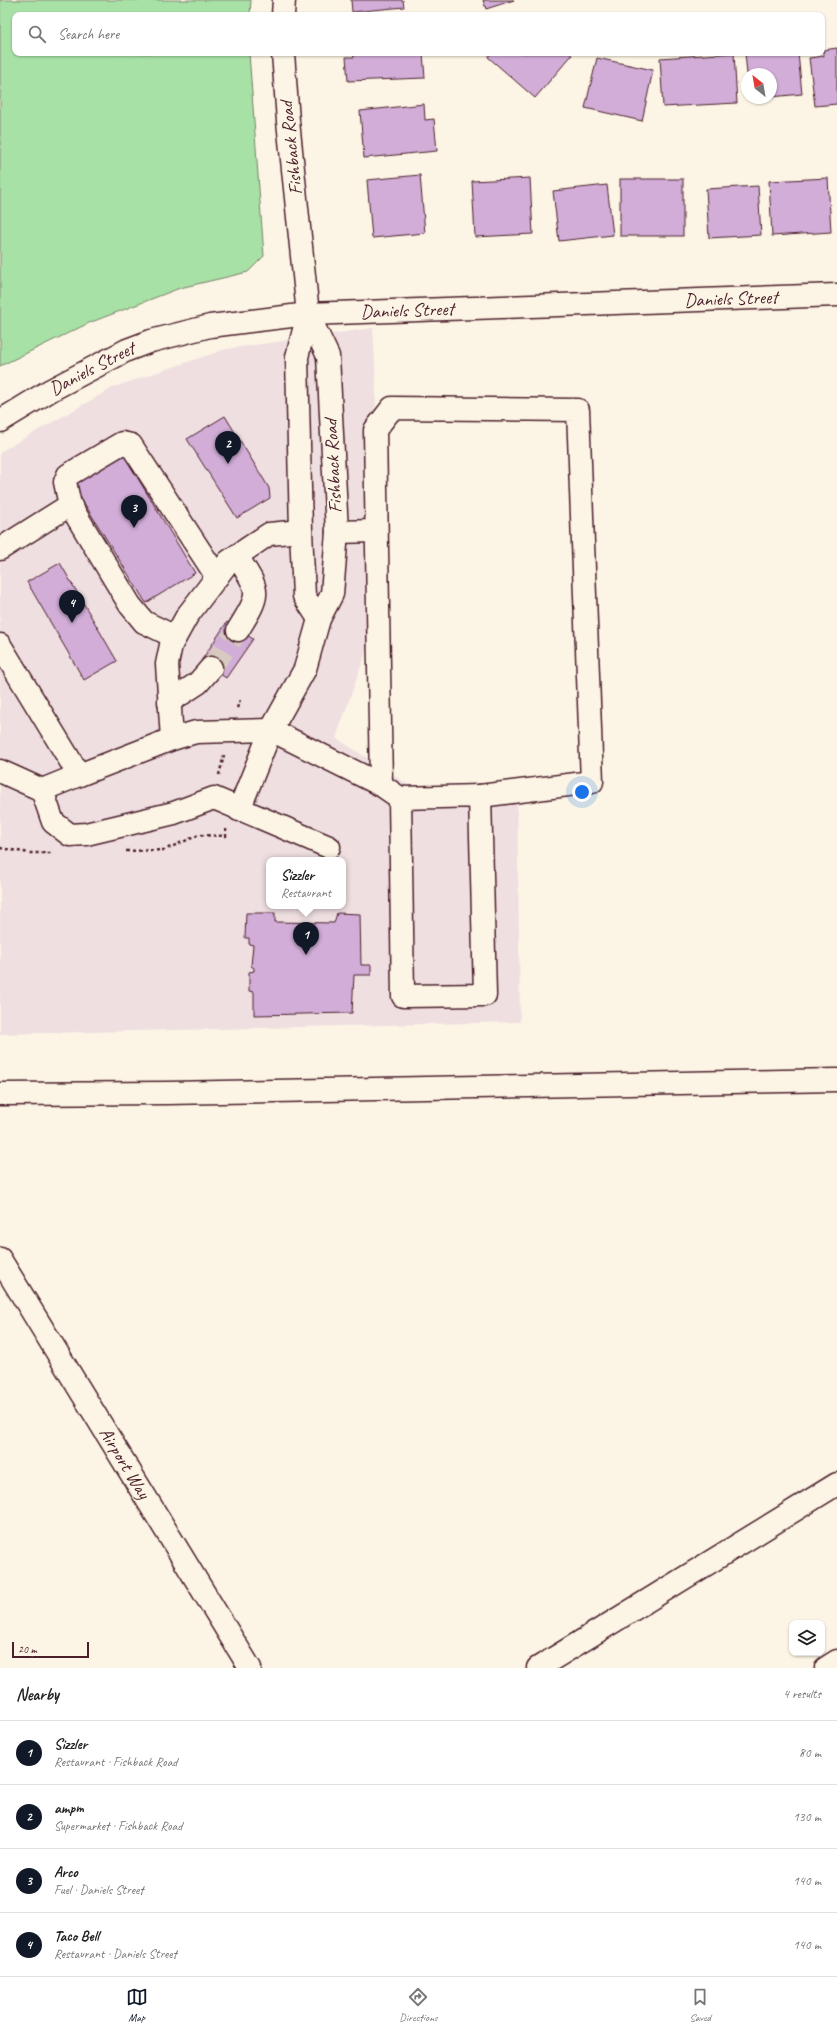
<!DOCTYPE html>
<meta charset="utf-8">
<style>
body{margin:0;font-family:Caveat,sans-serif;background:#f6f6f6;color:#222}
.controls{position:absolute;right:12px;bottom:12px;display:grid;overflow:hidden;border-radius:8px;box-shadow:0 1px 3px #0004}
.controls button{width:36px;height:36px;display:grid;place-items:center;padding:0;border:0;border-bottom:1px solid #e0e0e0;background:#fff;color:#222;font:20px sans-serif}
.compass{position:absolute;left:741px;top:68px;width:36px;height:36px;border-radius:50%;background:#fff;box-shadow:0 1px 3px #0004;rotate:329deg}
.scale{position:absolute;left:12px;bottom:10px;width:77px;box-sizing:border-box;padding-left:4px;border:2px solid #4a1f2b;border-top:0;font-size:11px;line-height:14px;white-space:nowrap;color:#4a1f2b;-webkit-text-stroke:3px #fcf5e5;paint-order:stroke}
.you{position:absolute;left:582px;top:792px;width:14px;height:14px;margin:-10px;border:3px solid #fff;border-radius:50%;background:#1a73e8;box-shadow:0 0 0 6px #1a73e833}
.badge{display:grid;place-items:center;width:26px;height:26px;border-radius:50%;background:#111827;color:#fff;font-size:13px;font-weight:700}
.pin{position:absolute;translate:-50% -33px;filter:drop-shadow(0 1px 2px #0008)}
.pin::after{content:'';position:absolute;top:21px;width:14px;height:12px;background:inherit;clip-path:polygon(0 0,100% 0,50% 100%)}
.popup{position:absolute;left:266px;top:857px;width:80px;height:52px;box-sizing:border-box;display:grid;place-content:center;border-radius:8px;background:#fff;filter:drop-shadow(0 1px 3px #0005);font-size:13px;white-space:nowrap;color:#767676}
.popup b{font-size:15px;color:#222}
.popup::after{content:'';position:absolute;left:50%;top:100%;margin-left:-8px;border:8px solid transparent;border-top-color:#fff}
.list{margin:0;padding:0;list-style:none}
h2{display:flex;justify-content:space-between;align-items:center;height:52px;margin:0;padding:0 16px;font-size:17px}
h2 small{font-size:13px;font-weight:400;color:#767676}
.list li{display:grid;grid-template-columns:26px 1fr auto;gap:12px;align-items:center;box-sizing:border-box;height:64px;padding:0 16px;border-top:1px solid #e0e0e0}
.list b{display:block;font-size:15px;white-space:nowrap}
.list p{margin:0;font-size:13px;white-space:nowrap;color:#767676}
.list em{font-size:13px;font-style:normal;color:#767676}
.icon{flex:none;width:22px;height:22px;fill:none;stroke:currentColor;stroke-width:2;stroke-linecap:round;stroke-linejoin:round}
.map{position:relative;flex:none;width:837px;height:1668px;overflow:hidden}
.search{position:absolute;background:#fff;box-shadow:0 1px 3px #0004;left:12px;right:12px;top:12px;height:44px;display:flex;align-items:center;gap:10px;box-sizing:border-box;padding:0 14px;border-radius:8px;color:#767676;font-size:15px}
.sheet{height:308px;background:#fff}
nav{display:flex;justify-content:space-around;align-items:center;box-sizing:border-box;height:56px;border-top:1px solid #e0e0e0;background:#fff;font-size:11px;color:#767676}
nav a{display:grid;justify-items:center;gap:2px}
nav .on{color:#111827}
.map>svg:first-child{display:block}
.built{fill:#efdfe1;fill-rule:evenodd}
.green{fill:#a7e1a6;stroke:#788068}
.building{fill:#d1add7;stroke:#4a1f2b}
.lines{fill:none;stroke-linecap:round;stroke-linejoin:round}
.minor-tunnel{stroke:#d8cac0;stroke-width:22;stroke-dasharray:22 11;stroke-linecap:butt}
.minor-casing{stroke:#4a1f2b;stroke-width:25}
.major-casing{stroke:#4a1f2b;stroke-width:25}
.highway-casing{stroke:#4a1f2b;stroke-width:25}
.path{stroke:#4a1f2b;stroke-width:2.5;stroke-dasharray:3 3;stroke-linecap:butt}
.minor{stroke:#fcf5e5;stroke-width:22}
.major{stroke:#fcf5e5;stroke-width:22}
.highway{stroke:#fcf5e5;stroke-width:22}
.labels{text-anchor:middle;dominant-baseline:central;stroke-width:3.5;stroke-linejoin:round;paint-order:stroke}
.street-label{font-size:19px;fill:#4a1f2b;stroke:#fcf5e5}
</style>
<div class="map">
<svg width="837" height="1668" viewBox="0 0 837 1668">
<rect width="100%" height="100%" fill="#fcf5e5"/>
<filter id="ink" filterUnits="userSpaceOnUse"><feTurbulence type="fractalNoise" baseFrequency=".025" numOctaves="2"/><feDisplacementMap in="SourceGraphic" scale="8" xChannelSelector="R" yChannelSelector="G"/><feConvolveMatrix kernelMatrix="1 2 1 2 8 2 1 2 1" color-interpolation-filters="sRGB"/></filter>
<g filter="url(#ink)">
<path class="built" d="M373,328L376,381L372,635L336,738L415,789L517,785L520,1022L0,1034V452L114,387L226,349ZM269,860H343V906H269Z"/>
<path class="green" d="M0,0H251L250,15H15V53H249L264,256L248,272L180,288L89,323L0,366Z"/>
<g class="building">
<path d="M351,0H403L404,7L352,12Z"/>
<path d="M483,0H514L486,9Z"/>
<path d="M837,48V104L815,106L809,58L824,56L823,50Z"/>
<path d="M354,53H423L425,78L348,81L346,57H354Z"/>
<path d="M491,53H569L572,55L535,98L488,57Z"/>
<path d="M734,53L737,103L663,107L660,58Z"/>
<path d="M745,53H798L802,94L771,97V74H747Z"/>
<path d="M597,58L653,70L642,121L585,108Z"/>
<path d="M424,104L425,120L434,119L437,151L364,158L360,111Z"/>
<path d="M420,175L425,233L372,238L367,180Z"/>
<path d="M530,178L533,234L475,237L472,181Z"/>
<path d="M828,178L831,232L772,236L769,181Z"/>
<rect x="620" y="179" width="63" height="57"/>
<path d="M607,185L613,235L559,241L553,191Z"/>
<path d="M758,186L761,235L709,238L706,189Z"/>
<path d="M225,416L269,488L270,498L237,518L187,439Z"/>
<path d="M122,452L195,573L146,603L71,482Z"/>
<path d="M60,563L117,661L84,680L27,582Z"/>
<path d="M227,622L253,639L226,678L201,661Z"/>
<path d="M246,913H275V922L334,923L337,913L360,914L361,965H371V975H354L352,1013L254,1015V992L249,991V972L254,971V968L251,966L253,945L249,944V938H245Z"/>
</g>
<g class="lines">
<path class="minor-tunnel" d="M211,668L238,630"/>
<defs>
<g id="minor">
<path d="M283,15L284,0"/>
<path d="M308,314L297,357L301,531L304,596L319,619"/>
<path id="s1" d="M0,421L51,390L127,350L151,341L210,326L308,314L837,295"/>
<path d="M70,505L130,605L144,622L175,637"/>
<path d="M337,532L376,531"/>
<path d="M0,549L70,505L65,482L68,475L122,443L131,445L217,577"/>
<path d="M237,556C260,593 262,591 238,630"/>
<path d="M0,645L79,775L42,790"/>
<path d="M169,702L198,683L211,668"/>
<path d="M172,739L167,664L171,645L187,616L229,561L269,534L301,531"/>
<path d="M0,771L42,790L53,822L70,835L86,834L174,813L214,798L329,847"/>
<path d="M79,775L172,739L196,732L271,730L381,785L400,798L480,796L485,995L403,996L400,798"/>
<path d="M381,785L375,430L392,408L578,410L592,782L480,796"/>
<path d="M239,810L271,730L305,669L319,619L332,594L337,532L328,356L308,314L288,121L283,53"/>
</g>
<g id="major">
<path id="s2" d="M0,1259L250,1668"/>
</g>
<g id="highway">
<path d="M0,1094L167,1093L837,1080"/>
<path d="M538,1668L837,1484"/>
<path d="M826,1668L837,1661"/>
</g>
</defs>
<use href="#minor" class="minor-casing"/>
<use href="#major" class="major-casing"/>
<use href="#highway" class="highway-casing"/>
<g class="path">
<path d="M237,708L240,700"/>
<path d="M219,775L224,755"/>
<path d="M0,848L30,853H51"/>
<path d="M126,851L164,850L199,835L226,836V829"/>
</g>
<use href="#minor" class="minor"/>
<use href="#major" class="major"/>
<use href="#highway" class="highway"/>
</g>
</g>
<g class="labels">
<g class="street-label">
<text transform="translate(291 148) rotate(-96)">Fishback Road</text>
<text stroke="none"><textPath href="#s1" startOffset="754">Daniels Street</textPath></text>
<text stroke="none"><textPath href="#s1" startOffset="430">Daniels Street</textPath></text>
<text stroke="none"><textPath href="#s1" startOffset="106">Daniels Street</textPath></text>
<text transform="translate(333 466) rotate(-93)">Fishback Road</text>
<text stroke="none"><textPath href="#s2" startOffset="239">Airport Way</textPath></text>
</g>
</g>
</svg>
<div class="controls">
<button><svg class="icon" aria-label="layers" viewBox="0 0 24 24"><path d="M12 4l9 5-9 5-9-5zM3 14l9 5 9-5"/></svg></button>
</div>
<svg class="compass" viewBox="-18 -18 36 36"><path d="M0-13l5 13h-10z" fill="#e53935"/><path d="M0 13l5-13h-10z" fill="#767676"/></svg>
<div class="scale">20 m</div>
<div class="you"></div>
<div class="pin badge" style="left:306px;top:955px">1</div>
<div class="popup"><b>Sizzler</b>Restaurant</div>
<div class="pin badge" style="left:228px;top:464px">2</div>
<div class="pin badge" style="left:134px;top:528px">3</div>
<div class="pin badge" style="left:72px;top:623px">4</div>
<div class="search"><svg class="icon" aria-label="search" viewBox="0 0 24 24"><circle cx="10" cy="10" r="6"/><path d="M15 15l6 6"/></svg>Search here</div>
</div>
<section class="sheet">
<h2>Nearby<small>4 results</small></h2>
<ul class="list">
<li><span class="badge">1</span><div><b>Sizzler</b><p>Restaurant · Fishback Road</p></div><em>80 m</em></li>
<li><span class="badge">2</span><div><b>ampm</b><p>Supermarket · Fishback Road</p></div><em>130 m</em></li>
<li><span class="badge">3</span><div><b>Arco</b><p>Fuel · Daniels Street</p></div><em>140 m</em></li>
<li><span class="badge">4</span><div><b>Taco Bell</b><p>Restaurant · Daniels Street</p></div><em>140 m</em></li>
</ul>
</section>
<nav>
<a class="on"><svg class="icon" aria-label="map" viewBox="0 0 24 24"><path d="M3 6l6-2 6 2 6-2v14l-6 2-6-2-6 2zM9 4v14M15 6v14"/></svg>Map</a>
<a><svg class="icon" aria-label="directions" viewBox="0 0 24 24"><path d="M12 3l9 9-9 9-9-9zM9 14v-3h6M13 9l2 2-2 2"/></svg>Directions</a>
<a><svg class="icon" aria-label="saved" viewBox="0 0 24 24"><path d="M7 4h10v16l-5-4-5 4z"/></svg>Saved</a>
</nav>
